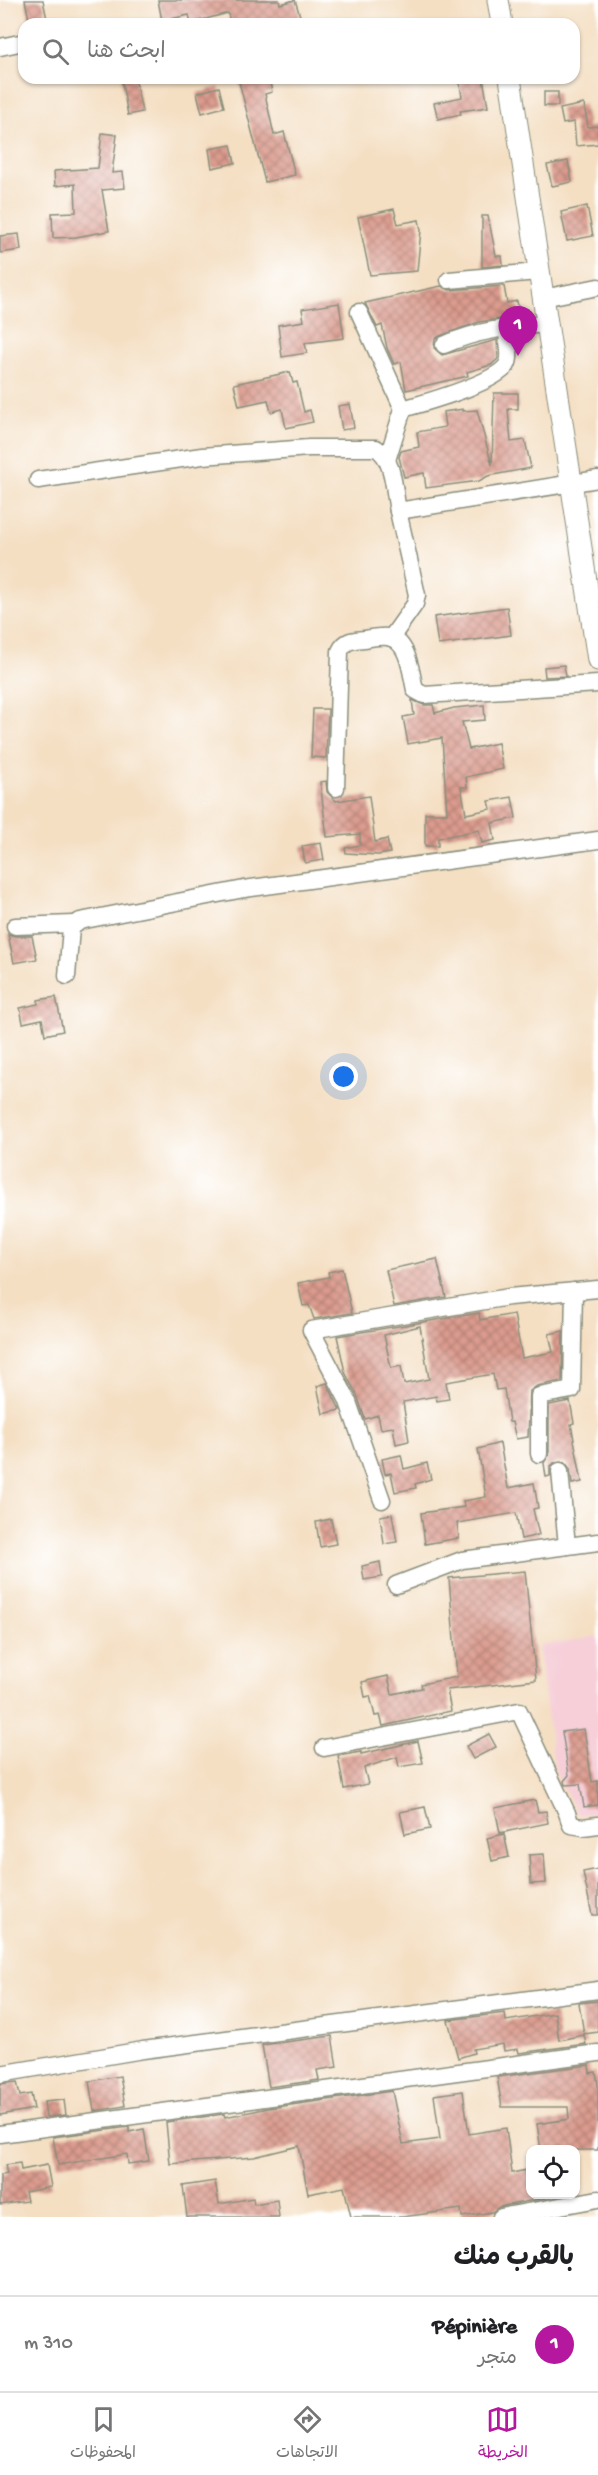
<!DOCTYPE html>
<html lang="ar">
<meta charset="utf-8">
<style>
body{margin:0;font-family:"Gochi Hand","Playpen Sans Arabic",sans-serif;background:#f2f2f2;color:#202124;direction:rtl}
.controls{position:absolute;right:18px;bottom:18px;display:grid;overflow:hidden;border-radius:12px;box-shadow:0 2px 4px #0004}
.controls button{width:54px;height:54px;display:grid;place-items:center;padding:0;border:0;border-bottom:2px solid #e0e0e0;background:#fff;color:#202124;font:30px sans-serif}
.you{position:absolute;left:344px;top:1077px;width:21px;height:21px;margin:-15px;border:4px solid #fff;border-radius:50%;background:#1a73e8;box-shadow:0 0 0 9px #1a73e833}
.badge{display:grid;place-items:center;width:39px;height:39px;border-radius:50%;background:#b5179e;color:#fff;font-size:20px;font-weight:700}
.pin{position:absolute;translate:-50% -50px;filter:drop-shadow(0 2px 3px #0008)}
.pin::after{content:'';position:absolute;top:32px;width:21px;height:18px;background:inherit;clip-path:polygon(0 0,100% 0,50% 100%)}
.list{margin:0;padding:0;list-style:none}
h2{display:flex;justify-content:space-between;align-items:center;height:78px;margin:0;padding:0 24px;font-size:26px}
h2 small{font-size:20px;font-weight:400;color:#757577}
.list li{display:grid;grid-template-columns:39px 1fr auto;gap:18px;align-items:center;box-sizing:border-box;height:96px;padding:0 24px;border-top:2px solid #e0e0e0}
.list b{display:block;font-size:22px;white-space:nowrap}
.list p{margin:0;font-size:20px;white-space:nowrap;color:#757577}
.list em{font-size:20px;font-style:normal;color:#757577}
.icon{flex:none;width:33px;height:33px;fill:none;stroke:currentColor;stroke-width:2;stroke-linecap:round;stroke-linejoin:round}
.map{position:relative;flex:none;width:598px;height:2217px;overflow:hidden;direction:ltr}
.search{position:absolute;background:#fff;box-shadow:0 2px 4px #0004;left:18px;right:18px;top:18px;height:66px;display:flex;align-items:center;gap:15px;box-sizing:border-box;padding:0 21px;border-radius:18px;color:#757577;font-size:22px}
.sheet{height:174px;background:#fff}
nav{display:flex;justify-content:space-around;align-items:center;box-sizing:border-box;height:84px;border-top:2px solid #e0e0e0;background:#fff;font-size:16px;color:#757577}
nav a{display:grid;justify-items:center;gap:3px}
nav .on{color:#b5179e}
.map>svg:first-child{display:block}
.built{fill:#f6cfd9}
.building{fill:url(#building-cross-hatch);fill-rule:evenodd}
.lines{fill:none;stroke-linecap:round;stroke-linejoin:round}
.minor-casing{stroke:#8a8e7c;stroke-width:19}
.major-casing{stroke:#8a8e7c;stroke-width:23}
.minor{stroke:#fff;stroke-width:16}
.major{stroke:#fff;stroke-width:21}
</style>
<div class="map">
<svg width="598" height="2217" viewBox="0 0 598 2217">
<defs>
<pattern id="building-cross-hatch" width="8" height="8" patternUnits="userSpaceOnUse" patternTransform="scale(1.5)"><rect width="8" height="8" fill="#dc9b8e"/><path d="M0 0l8 8M0 8l8-8" fill="none" stroke="#b28075"/></pattern>
</defs>
<rect width="100%" height="100%" fill="#fff"/>
<filter id="ink" filterUnits="userSpaceOnUse"><feTurbulence type="fractalNoise" baseFrequency=".0167" numOctaves="2"/><feDisplacementMap in="SourceGraphic" scale="12" xChannelSelector="R" yChannelSelector="G"/><feConvolveMatrix kernelMatrix="1 2 1 2 8 2 1 2 1" color-interpolation-filters="sRGB"/></filter>
<filter id="wash" filterUnits="userSpaceOnUse"><feTurbulence type="fractalNoise" baseFrequency=".008" numOctaves="4" result="noise"/><feDisplacementMap in="SourceGraphic" scale="24" xChannelSelector="R" yChannelSelector="G"/><feGaussianBlur stdDeviation="1.35" result="paint"/><feColorMatrix in="noise" values="0 0 0 0 0 0 0 0 0 0 0 0 0 0 0 0 0 1.4 0 .05"/><feComposite in="paint" operator="in"/></filter>
<g filter="url(#wash)">
<rect width="100%" height="100%" fill="#f4dfc3"/>
<path class="built" d="M598,1636V1812L578,1815L555,1771L538,1646Z"/>
<g id="blocks">
<g class="building">
<path d="M25,0H43L48,24H30Z"/>
<path d="M158,0H279L280,4L295,0L301,19L282,24H230L228,13L191,23L189,15L162,21Z"/>
<path d="M121,78H135L142,112L128,115Z"/>
<path d="M243,78H269L272,92L265,94L274,135L284,132L295,175L265,182L239,82L243,81Z"/>
<path d="M459,78H483L488,107L460,111L461,114L438,119L434,103L462,97Z"/>
<path d="M219,87L224,107L202,113L197,93Z"/>
<rect x="544" y="92" width="14" height="14"/>
<path d="M584,104L588,127L598,126V144L576,146L574,122L563,124L560,109Z"/>
<path d="M102,133L117,135L112,173L123,172L125,188L102,190L109,231L76,237L53,238L52,213L76,212L75,184L55,186L54,171L98,168Z"/>
<path d="M231,145L235,163L212,168L209,149Z"/>
<path d="M568,161L572,182L552,186L547,165Z"/>
<path d="M587,206L593,236L567,241L561,212Z"/>
<path d="M394,209L398,224L419,220L421,230L417,271L370,275L358,217Z"/>
<path d="M482,216H488L496,256H502L503,265L482,267Z"/>
<path d="M19,234L21,250L0,253V236Z"/>
<path d="M441,286L450,290L504,286L507,303L517,301L520,316L479,322L440,336L435,339L434,348L442,355L497,340L498,359L491,365L467,372L468,376L406,390L401,362L394,364L387,348L382,325L377,327L365,303Z"/>
<path d="M339,303L344,338L305,343L307,353L282,357L278,325L304,321L302,309Z"/>
<path d="M290,372L293,383L297,382L304,412L310,410L313,422L286,428L282,409L271,412L268,400L239,406L234,384Z"/>
<path d="M494,393H518V409H508L511,442L525,440L531,468L488,476L479,481L426,488L424,473L404,477L399,457L401,451L419,447L417,432L445,427L443,412L463,409V411L477,410L492,465Z"/>
<path d="M350,404L354,428L342,430L338,406Z"/>
<path d="M507,607L511,635L438,645L434,617Z"/>
<path d="M564,665L566,676L545,677L544,667Z"/>
<path d="M412,700L424,705H433L435,713L454,708L484,705L485,720L462,722L469,749L498,743L503,769L466,777L467,787H461L466,814L491,809L489,801L512,797L516,818L492,823L495,840L482,843L479,830L438,838V846H425V813H447L442,738L408,744L403,717L414,715Z"/>
<path d="M313,709H328L326,758L311,757Z"/>
<path d="M326,781L327,792L336,801L369,796L375,842L387,839L390,853L378,855L346,853L345,848L360,845V834L327,837L320,782Z"/>
<path d="M321,843L324,860L305,863L302,846Z"/>
<path d="M8,934L15,936H32L37,959L14,963Z"/>
<path d="M56,997L63,1031L45,1035L42,1019L23,1023L20,1008L38,1004V1000Z"/>
<path d="M437,1259L446,1297L394,1306L386,1270Z"/>
<path d="M342,1269L352,1313L314,1319L309,1305L303,1306L298,1283L329,1277L328,1272Z"/>
<path d="M479,1313L480,1320L514,1314L522,1358L553,1352L549,1334L563,1331L562,1381L537,1386L530,1391L528,1437L516,1439L512,1422H509L504,1389L496,1390L493,1374L446,1382L449,1399L437,1401L436,1396L403,1402L409,1441L396,1444L393,1427L381,1429L378,1415L365,1419L357,1395L345,1372L337,1336ZM420,1326L429,1379L404,1384L401,1366L391,1368L384,1335Z"/>
<path d="M327,1383L340,1410L323,1414L317,1386Z"/>
<path d="M570,1401L574,1423L571,1424L582,1482L572,1484L570,1469L565,1462L554,1463L550,1467V1476L546,1477L544,1463L549,1454V1405Z"/>
<path d="M500,1443L508,1488L534,1483L538,1508L533,1509L539,1535L521,1539L516,1513L457,1523L459,1538L425,1544L421,1513L464,1507L463,1501L486,1497L478,1449Z"/>
<path d="M401,1455L404,1469L427,1463L431,1479L415,1484L416,1488L395,1492L391,1473L385,1474L382,1459Z"/>
<path d="M392,1514L397,1542L384,1544L380,1516Z"/>
<path d="M331,1519L336,1544L320,1547L316,1522Z"/>
<path d="M380,1562L382,1577L364,1580L362,1566Z"/>
<path d="M525,1571L536,1680L447,1690L451,1711L383,1726L380,1715L375,1716L370,1696L365,1697L362,1682L388,1676L392,1694L422,1688L421,1684L457,1677L449,1578Z"/>
<path d="M584,1729L592,1782L598,1781V1805L584,1807L580,1784L565,1785L564,1781L569,1775L562,1732Z"/>
<path d="M489,1734L496,1747L473,1759L466,1746Z"/>
<path d="M418,1741L423,1763L399,1767L397,1757L364,1768L368,1784L344,1789L338,1756L361,1752V1754Z"/>
<path d="M535,1800L538,1812L546,1811L548,1823L500,1833L495,1808Z"/>
<path d="M425,1807L430,1829L405,1834L400,1812Z"/>
<path d="M504,1834L509,1857L492,1861L487,1838Z"/>
<path d="M544,1854L546,1883L531,1884L529,1855Z"/>
<path d="M598,1869V1915H592L583,1872Z"/>
<path d="M598,2001V2032L584,2034L579,2003Z"/>
<path d="M505,2013L506,2021L555,2013L559,2040L584,2035L586,2044L519,2053L518,2049L504,2051L503,2044L473,2049L474,2053L458,2058L448,2020Z"/>
<path d="M332,2036L337,2067L317,2070L319,2080L269,2087L262,2045Z"/>
<path d="M589,2065L590,2073L596,2072L598,2085V2150H541L537,2124L569,2119L568,2107H502L497,2077Z"/>
<path d="M120,2076L125,2106L94,2111L89,2081Z"/>
<path d="M17,2082L20,2096L31,2094L34,2109L0,2115V2084Z"/>
<path d="M392,2091L403,2144L440,2139L434,2095L463,2091L469,2134L506,2128L512,2173L531,2169V2194H565L499,2207L492,2212L462,2217L461,2209L402,2217H351L344,2187L308,2194L299,2146L254,2157L170,2164L166,2122L224,2114L225,2117L269,2108Z"/>
<path d="M64,2100L66,2115L46,2117L44,2102Z"/>
<path d="M129,2127V2132L144,2129L149,2161L128,2164L127,2154L58,2165L53,2137Z"/>
<path d="M20,2163L21,2170L47,2165L51,2187L25,2192L27,2201L0,2205V2175L7,2174L5,2165Z"/>
<path d="M215,2181L219,2204L253,2198L254,2204L277,2200L279,2217H187L183,2186Z"/>
</g>
</g>
</g>
<g filter="url(#ink)">
<use href="#blocks" fill-opacity="0" stroke="#8a8e7c" stroke-width="1.5"/>
<g class="lines">
<defs>
<g id="minor">
<path d="M0,47L24,42"/>
<path d="M449,280L538,272"/>
<path d="M543,298L598,287"/>
<path d="M359,312L403,409C426,402 494,384 507,365C512,357 507,337 506,327"/>
<path d="M444,345C477,330 510,327 546,324"/>
<path d="M387,460L403,409"/>
<path d="M38,480L202,456L309,448H376C394,458 394,492 398,511L598,479"/>
<path d="M391,638L415,604L417,595L398,511"/>
<path d="M336,788L340,651C345,640 353,640 364,639C371,638 380,636 388,637C409,641 411,673 415,690L424,695L598,684"/>
<path d="M15,926L74,924"/>
<path d="M67,976L71,928L80,921L244,889L598,840"/>
<path d="M539,1454V1396L572,1390L574,1291"/>
<path d="M560,1471L567,1546"/>
<path d="M382,1500L347,1399L311,1330L509,1297L598,1289"/>
<path d="M396,1585L462,1560L598,1542"/>
<path d="M324,1748L519,1711L567,1813L571,1825L583,1827L598,1825"/>
<path d="M0,2074L143,2050L598,1990"/>
<path d="M0,2134L598,2053"/>
<path d="M501,2217L598,2199"/>
</g>
<g id="major">
<path d="M498,0L502,24"/>
<path d="M510,78L598,660"/>
</g>
</defs>
<use href="#minor" class="minor-casing"/>
<use href="#major" class="major-casing"/>
<use href="#minor" class="minor"/>
<use href="#major" class="major"/>
</g>
</g>
</svg>
<div class="controls">
<button><svg class="icon" aria-label="locate" viewBox="0 0 24 24"><circle cx="12" cy="12" r="6"/><path d="M12 2v4M12 18v4M2 12h4M18 12h4"/></svg></button>
</div>
<div class="you"></div>
<div class="pin badge" style="left:518px;top:356px">1</div>
<div class="search"><svg class="icon" aria-label="search" viewBox="0 0 24 24"><circle cx="10" cy="10" r="6"/><path d="M15 15l6 6"/></svg>ابحث هنا</div>
</div>
<section class="sheet">
<h2>بالقرب منك<small></small></h2>
<ul class="list">
<li><span class="badge">1</span><div><b>Pépinière</b><p>متجر</p></div><em>310 m</em></li>
</ul>
</section>
<nav>
<a class="on"><svg class="icon" aria-label="map" viewBox="0 0 24 24"><path d="M3 6l6-2 6 2 6-2v14l-6 2-6-2-6 2zM9 4v14M15 6v14"/></svg>الخريطة</a>
<a><svg class="icon" aria-label="directions" viewBox="0 0 24 24"><path d="M12 3l9 9-9 9-9-9zM9 14v-3h6M13 9l2 2-2 2"/></svg>الاتجاهات</a>
<a><svg class="icon" aria-label="saved" viewBox="0 0 24 24"><path d="M7 4h10v16l-5-4-5 4z"/></svg>المحفوظات</a>
</nav>
